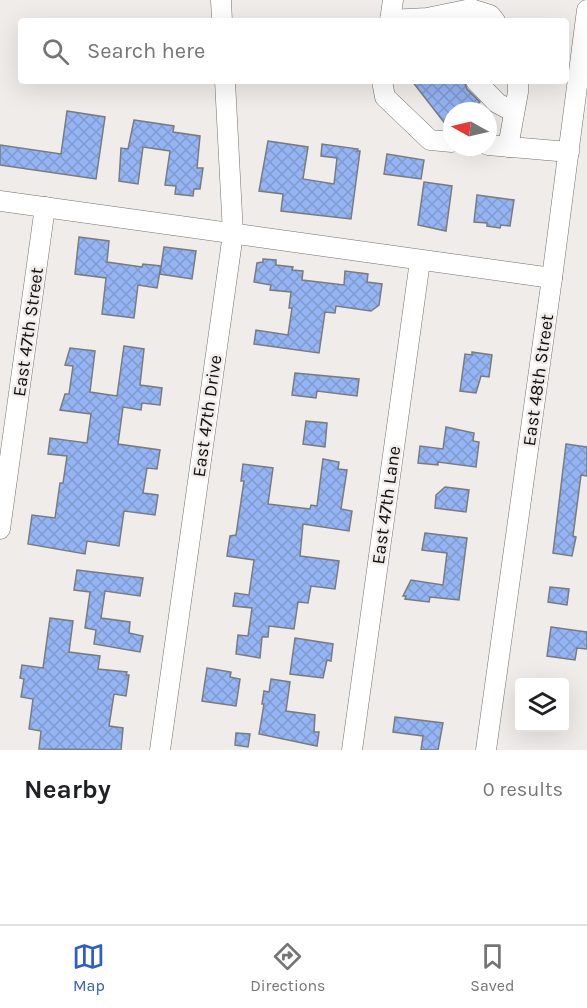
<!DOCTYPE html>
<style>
body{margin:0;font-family:Karla,sans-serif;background:#f2f2f2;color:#202124}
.controls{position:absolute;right:18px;bottom:18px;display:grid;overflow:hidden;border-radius:6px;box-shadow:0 6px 24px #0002}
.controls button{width:54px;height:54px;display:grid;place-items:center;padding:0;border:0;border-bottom:2px solid #e0e0e0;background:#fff;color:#202124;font:30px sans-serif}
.compass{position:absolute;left:443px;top:102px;width:54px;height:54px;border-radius:50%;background:#fff;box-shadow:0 6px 24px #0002;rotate:278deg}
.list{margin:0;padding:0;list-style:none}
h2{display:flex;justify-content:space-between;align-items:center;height:78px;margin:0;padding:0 24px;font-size:26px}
h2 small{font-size:20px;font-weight:400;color:#757577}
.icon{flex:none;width:33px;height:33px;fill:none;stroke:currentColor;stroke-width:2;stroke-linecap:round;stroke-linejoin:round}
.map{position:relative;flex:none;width:587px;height:750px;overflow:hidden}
.search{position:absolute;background:#fff;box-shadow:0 6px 24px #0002;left:18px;right:18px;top:18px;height:66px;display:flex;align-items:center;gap:15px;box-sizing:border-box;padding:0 21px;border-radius:6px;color:#757577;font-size:22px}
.sheet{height:174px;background:#fff}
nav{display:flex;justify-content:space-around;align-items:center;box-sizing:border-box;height:84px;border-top:2px solid #e0e0e0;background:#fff;font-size:16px;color:#757577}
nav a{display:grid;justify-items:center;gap:3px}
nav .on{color:#2d5ccb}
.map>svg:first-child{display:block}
.building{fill:url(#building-cross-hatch);stroke:#797b7f;stroke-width:1.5}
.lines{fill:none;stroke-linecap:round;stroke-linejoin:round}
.minor-casing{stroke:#73706d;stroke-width:21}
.minor{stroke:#fff;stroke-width:20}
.labels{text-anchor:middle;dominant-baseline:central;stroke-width:5;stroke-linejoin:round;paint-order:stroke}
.street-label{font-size:18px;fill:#100f0e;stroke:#f0ece9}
</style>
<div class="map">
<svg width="587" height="750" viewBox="0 0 587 750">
<defs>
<pattern id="building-cross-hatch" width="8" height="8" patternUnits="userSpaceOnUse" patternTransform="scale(1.5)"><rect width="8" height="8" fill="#95b4f3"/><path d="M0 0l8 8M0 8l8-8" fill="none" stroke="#7f9acf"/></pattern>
</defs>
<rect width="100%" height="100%" fill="#f0ece9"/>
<g class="building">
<path d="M412,81H464L467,89L480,102L468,111H452V130H450Z"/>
<path d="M67,111L105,117L96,179L0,165V145L61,154Z"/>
<path d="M134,120L174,126L173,132L200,136L197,168H203L200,189H194L193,196L175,194L176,186L165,185L170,151L143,147L138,184L119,181L121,148L128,149Z"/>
<path d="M268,141L308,147L303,179L334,184L337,158L321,156L322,144L358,149L357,151H360L351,219L281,211L283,194L259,191Z"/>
<path d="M387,154L424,160L421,179L384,174Z"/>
<path d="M424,182L452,186L446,231L418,225Z"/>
<path d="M477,195L514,200L510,226L501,225L500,228L487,226V223L474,222Z"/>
<path d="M79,237L109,241L107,262L142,267L143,264L161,266L157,288L138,285L134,318L102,314L106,278L75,274Z"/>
<path d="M164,247L196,251L192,279L160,274Z"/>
<path d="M263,259L276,260V265L293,267L292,270L303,271L302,280L344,285L345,271L368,274L367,282L382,284L379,305L371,311L336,306L335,313L325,312L319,353L254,344L256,330L288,335L292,308H289L291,292L270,290L271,285L254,282L257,263L263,262Z"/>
<path d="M124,346L144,349L140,385L162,388L160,405L142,403L141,410L123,407L118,444L160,450L157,469L147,468L143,493L158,495L155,515L124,511L119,546L87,541L85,554L28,544L32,515L55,518L60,483H63L67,456L48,454L50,438L87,443L91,414L60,410L65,394H69L73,366L65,365L70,348L95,351L90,392L117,396Z"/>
<path d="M472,352L492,355L489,377L481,376L476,393L460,391L465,354L472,355Z"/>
<path d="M295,373L359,379L357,396L317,391L316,398L292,395Z"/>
<path d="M306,421L327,423L325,447L303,444Z"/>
<path d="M446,427L474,433L473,441L479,442L476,467L438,462V465L418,463L420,446L443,449Z"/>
<path d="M566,444L587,447V476L581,475L573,536L576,537L572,556L553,553Z"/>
<path d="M323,459L339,462L338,469L347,470L341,509L352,511L349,531L303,524L300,556L339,561L335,589L311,586L308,603L298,602L294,629L269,626L268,637H262L260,658L236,654L238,635L248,636L252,608L233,606L235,593L249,595L254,560L227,556L230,536L236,535L244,481H241L243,464L273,468L268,504L310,509L311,505L317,506Z"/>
<path d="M445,487L469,490L466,512L435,508L436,495Z"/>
<path d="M425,533L467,538L459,600L430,597L429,602L405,599L406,596H403L411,580L443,585L447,553L422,550Z"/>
<path d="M77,570L143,578L140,596L105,591L101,618L130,622L129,633L143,636L140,652L94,644L96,630L85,628L90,592L74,590Z"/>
<path d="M550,587L569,589L567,605L548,602Z"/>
<path d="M50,618L73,621L69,652L100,656L98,669L127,672L126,675H129L126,696L114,694L109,726L123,728L121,750L39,749L41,731L29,729L33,699L21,697L24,679L20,678L22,665L43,668Z"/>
<path d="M551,627L587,632V649L577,648L575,660L547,656Z"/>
<path d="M295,638L333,644L331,661L327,660L323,678L290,674Z"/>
<path d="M207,668L231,672L230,677L240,679L236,706L202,701Z"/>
<path d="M271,679L290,682L286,711L315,715L314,732H319L317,746L259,734L264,704H262L264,691L269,692Z"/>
<path d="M395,717L443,723L438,750H421L423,736L393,732Z"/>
<path d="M236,733L250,734L248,747L235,745Z"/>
</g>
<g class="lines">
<defs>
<g id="minor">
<path d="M221,0L222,21"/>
<path d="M390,20L427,18L471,9L490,15L495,21"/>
<path d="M390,21L393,0"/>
<path d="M382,81L385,97L430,140L452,142"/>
<path d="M476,81L497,103L514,112"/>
<path d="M488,145L569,152"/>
<path d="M508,147L518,92V81"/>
<path d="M0,201L552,278"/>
<path d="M0,529L45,207"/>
<path d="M160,750L233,234L225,81"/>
<path d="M352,750L420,261"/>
<path d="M486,750L552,278L587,10"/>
</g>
</defs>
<use href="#minor" class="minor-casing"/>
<use href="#minor" class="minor"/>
</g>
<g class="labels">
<g class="street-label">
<text transform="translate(28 332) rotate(-82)">East 47th Street</text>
<text transform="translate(538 380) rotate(-82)">East 48th Street</text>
<text transform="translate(207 416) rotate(-82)">East 47th Drive</text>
<text transform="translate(386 505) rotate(-82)">East 47th Lane</text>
</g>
</g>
</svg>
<div class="controls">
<button><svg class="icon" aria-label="layers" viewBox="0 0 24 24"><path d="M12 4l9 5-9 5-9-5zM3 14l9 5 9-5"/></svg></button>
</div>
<svg class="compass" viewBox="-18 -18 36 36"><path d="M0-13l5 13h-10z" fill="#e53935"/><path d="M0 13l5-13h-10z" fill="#757577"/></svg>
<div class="search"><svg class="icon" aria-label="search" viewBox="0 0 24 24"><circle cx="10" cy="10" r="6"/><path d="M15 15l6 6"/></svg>Search here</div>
</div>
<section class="sheet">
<h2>Nearby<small>0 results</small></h2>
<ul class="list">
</ul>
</section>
<nav>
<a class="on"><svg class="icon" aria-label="map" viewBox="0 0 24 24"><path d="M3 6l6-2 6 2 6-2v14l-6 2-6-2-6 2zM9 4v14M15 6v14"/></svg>Map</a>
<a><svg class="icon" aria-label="directions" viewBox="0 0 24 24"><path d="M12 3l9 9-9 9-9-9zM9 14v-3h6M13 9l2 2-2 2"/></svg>Directions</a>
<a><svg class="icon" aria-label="saved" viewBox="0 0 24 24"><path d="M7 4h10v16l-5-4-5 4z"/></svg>Saved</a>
</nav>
